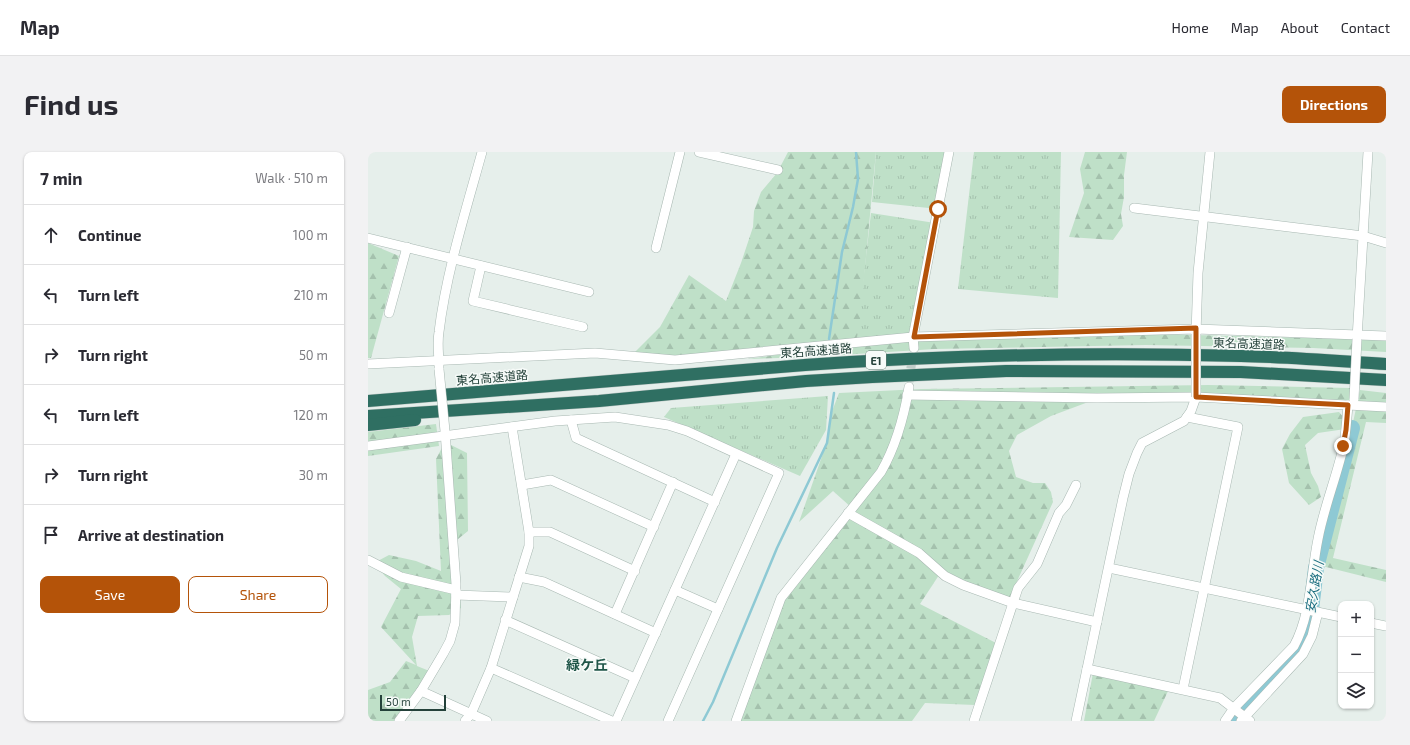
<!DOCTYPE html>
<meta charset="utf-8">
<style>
body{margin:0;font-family:"Exo 2","Noto Sans JP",sans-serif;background:#f2f2f3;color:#2b2b33}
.controls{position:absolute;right:12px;bottom:12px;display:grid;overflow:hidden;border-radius:8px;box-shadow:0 1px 3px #0004}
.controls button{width:36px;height:36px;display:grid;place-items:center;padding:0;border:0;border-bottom:1px solid #e1e1e2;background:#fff;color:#2b2b33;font:20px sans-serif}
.scale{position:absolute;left:12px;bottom:10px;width:66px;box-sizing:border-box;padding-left:4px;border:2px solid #24423a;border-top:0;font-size:11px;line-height:14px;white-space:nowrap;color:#24423a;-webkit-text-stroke:3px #f7fbf9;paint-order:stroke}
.stop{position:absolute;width:12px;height:12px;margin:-9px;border:3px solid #b45309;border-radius:50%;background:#fff}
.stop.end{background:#b45309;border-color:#fff;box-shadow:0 1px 4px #0008}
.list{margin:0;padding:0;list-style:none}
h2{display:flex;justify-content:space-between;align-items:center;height:52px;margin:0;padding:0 16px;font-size:17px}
h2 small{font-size:13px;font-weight:400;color:#7c7c81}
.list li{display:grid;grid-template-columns:26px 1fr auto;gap:12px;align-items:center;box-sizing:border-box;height:60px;padding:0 16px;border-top:1px solid #e1e1e2}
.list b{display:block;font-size:15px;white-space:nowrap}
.list em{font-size:13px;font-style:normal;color:#7c7c81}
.actions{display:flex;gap:8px;padding:12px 16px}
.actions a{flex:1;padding:9px 0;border:1px solid #b45309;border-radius:8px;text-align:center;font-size:14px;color:#b45309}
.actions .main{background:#b45309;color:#fff}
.icon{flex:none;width:22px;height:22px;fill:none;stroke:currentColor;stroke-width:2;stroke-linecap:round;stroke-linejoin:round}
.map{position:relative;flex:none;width:1018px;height:569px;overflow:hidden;border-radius:8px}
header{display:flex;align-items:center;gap:24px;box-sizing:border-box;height:56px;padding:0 20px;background:#fff;border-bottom:1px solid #e1e1e2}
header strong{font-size:19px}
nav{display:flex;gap:22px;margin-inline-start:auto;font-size:14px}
.intro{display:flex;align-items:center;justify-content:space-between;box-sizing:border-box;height:96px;padding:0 24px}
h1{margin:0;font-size:28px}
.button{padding:10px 18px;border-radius:8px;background:#b45309;color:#fff;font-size:14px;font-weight:700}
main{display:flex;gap:24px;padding:0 24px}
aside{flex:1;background:#fff;border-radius:8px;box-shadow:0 1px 3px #0004}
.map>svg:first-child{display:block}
.grass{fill:url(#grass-tufts)}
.forest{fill:url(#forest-firs)}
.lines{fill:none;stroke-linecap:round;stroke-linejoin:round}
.stream{stroke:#8ec9d4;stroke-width:2.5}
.river{stroke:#8ec9d4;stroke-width:16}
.minor-tunnel{stroke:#bfccc8;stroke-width:9;stroke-dasharray:9 4.5;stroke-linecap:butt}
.minor-casing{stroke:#a8b8b2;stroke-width:10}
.highway-casing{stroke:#c2cac8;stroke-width:13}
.minor{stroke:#fff;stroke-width:9}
.highway{stroke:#2f6f62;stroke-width:12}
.minor-bridge-casing{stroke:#a8b8b2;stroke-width:10;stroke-linecap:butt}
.minor-bridge{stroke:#fff;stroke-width:9}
.route{stroke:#b45309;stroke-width:5}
.labels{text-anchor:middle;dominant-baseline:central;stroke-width:3;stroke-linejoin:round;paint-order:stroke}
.shield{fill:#f7fbf9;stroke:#637a73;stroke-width:1}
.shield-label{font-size:11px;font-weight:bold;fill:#24423a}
.street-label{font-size:12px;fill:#24423a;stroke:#f7fbf9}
.water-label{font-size:13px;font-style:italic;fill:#1c6f80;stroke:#f7fbf9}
.quarter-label{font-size:14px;font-weight:bold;fill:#1f5548;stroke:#f7fbf9}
</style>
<header>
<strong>Map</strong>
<nav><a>Home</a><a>Map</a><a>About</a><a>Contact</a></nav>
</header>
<div class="intro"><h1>Find us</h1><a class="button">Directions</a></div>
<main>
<aside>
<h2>7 min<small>Walk · 510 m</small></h2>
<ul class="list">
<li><svg class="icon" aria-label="ahead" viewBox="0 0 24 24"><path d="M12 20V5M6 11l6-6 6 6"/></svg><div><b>Continue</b></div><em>100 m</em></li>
<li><svg class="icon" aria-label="left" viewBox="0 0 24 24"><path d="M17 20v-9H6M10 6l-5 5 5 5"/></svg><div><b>Turn left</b></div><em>210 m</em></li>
<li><svg class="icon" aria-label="right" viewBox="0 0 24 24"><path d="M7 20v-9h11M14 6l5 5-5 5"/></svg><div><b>Turn right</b></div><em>50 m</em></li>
<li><svg class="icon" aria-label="left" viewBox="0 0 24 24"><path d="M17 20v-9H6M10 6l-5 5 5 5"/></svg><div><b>Turn left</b></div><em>120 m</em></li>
<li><svg class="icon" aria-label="right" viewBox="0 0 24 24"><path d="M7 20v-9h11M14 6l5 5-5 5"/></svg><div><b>Turn right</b></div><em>30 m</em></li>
<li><svg class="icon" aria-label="arrive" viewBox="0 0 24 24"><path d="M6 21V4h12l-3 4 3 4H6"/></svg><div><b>Arrive at destination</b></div></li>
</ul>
<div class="actions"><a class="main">Save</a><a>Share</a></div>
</aside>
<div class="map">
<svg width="1018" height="569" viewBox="0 0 1018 569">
<defs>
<pattern id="grass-tufts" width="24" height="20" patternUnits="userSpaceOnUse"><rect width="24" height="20" fill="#bfe0c8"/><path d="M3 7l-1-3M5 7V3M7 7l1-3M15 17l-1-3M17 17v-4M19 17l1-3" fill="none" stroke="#a4c1ad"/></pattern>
<pattern id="forest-firs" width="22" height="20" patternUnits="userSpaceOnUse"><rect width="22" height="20" fill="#bfe0c8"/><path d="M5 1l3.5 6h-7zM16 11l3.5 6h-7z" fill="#a4c1ad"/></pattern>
</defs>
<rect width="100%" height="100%" fill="#e6efeb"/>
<g class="grass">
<path d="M508,0H581L570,57L504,50Z"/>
<path d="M606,0H693L690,146L590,137Z"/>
<path d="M503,61L567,71L545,185L488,191Z"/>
<path d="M460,244L458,278L432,324L296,265L303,256Z"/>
</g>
<g class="forest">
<path d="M420,0H508L492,168L488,191L305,208L266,201L292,175L321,123L358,149L373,111L385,75L386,59L393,40L409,21Z"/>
<path d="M717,0H759L756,23V45L753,62L755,74L745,88L701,85L716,41L712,17Z"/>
<path d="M0,91L31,104L3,206H0Z"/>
<path d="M712,180L1018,188V200L945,196L778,193L567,197L441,205L379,207L536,186Z"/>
<path d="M840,233L982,236V249H723L683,264L649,283L641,299L648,325L665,331H677L683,340L685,350L640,449L573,420L552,452L628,491L607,553L557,551L544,569H368L395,494L426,429L484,356L465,339L431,370L460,287L463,262L471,241L553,237Z"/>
<path d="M992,238L1018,241V271L998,270L965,406L1018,418V430L954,414L984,276L950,281L937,293L943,321L950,334L953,345L941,353L921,331L914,297L922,282L935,265L971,260L984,275Z"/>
<path d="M68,272L71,294L0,304V280Z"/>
<path d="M77,290L99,301L100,379L85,391L93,456L81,463L50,464L44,485L49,514L64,520L31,569H0V538L22,530L38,509L48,513L13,475L33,437L17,424L6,411L21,403L48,409L73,419L68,307Z"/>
<path d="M725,521L801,537L786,569H716Z"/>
</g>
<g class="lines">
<g class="stream">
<path d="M461,187L474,100L485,55L490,27L488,0"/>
<path d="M335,569L345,550L409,396L459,291L466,241"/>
</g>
<path class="river" d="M864,569L929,498L938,485L942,466L948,416L984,276"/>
<path class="minor-tunnel" d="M541,230L545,201"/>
<defs>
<g id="minor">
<path d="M331,0L410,18"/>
<path d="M766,56L995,84L1018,91"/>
<path d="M0,86L221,140"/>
<path d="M288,96L312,0"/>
<path d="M113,114L105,149L215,175"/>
<path d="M21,161L39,95"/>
<path d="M828,182L830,121L842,0"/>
<path d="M989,187L1000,0"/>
<path d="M546,196L545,185L581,0"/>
<path d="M0,212L227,201L307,208L545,185L828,177L1018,184"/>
<path d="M71,214C71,203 69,191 71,180C78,121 98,58 114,0"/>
<path d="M539,243L729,246L828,245L1018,255"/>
<path d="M203,268L208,286L347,350"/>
<path d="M0,294L187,269L247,265L300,273L319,279L411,321L300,569"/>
<path d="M154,333L183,328L286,375"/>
<path d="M480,361L551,401L577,424L595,433L645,451L729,470"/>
<path d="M161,380H182L267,419"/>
<path d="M0,408L33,425L88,438"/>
<path d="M741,416L973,465"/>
<path d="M151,425L176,430L288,481"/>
<path d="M307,438L350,457"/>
<path d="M88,443L145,445"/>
<path d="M247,462L305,330"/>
<path d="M137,468L267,526"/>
<path d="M1003,471L1018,474"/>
<path d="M123,516L244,569"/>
<path d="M719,517L852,546L882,569"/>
<path d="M815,537L870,275L819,265"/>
<path d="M53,539L119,569"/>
<path d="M31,569L53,539L75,502L82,489L87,471L88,432L77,279"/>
<path d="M97,569L103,562L123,516L161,394V380L144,275"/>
<path d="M248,569L368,302"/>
<path d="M368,569L413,446L513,320C528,294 536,265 541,235"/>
<path d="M606,569L650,436L669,412L691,361L698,353L708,333"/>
<path d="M708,569L755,346L761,322L769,301L774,291L816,269L823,259L828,245"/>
<path d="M857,569L866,556L926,494C943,463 943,421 950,387C956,355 969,324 976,292C978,279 979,266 980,253"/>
<path d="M873,569L935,502L944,484L950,460"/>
</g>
<g id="highway">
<path d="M0,249L437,213C582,203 728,200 873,204C921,205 970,209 1018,212"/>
<path d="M0,264L231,249L438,229L504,225L638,219L873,220L1018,228"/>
<path d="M0,273L47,268"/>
</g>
</defs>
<use href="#minor" class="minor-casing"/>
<use href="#highway" class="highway-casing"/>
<use href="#minor" class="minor"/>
<use href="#highway" class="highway"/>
<defs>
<g id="minor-bridge">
<path d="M71,217L77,279"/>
<path d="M828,245V182"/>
<path d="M986,247L989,187"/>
</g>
</defs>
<use href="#minor-bridge" class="minor-bridge-casing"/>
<use href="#minor-bridge" class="minor-bridge"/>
</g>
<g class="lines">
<path class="route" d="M570,57L546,185L828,176V245L980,253L978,278L975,294"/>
</g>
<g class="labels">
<rect class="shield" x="498" y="199" width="20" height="18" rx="3"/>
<g class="shield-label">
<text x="508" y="208">E1</text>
</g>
<g class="street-label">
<text transform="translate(881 191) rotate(2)">東名高速道路</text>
<text transform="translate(448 198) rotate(-4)">東名高速道路</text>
<text transform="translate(124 225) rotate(-5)">東名高速道路</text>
</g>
<g class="water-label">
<text transform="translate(946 435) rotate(-80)">安久路川</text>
</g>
<g class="quarter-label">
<text x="219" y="512">緑ケ丘</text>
</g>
</g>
</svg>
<div class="controls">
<button>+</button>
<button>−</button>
<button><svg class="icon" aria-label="layers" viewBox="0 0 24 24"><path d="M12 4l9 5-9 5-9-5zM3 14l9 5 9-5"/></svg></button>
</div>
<div class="scale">50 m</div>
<div class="stop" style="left:570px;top:57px"></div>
<div class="stop end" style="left:975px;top:294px"></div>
</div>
</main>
